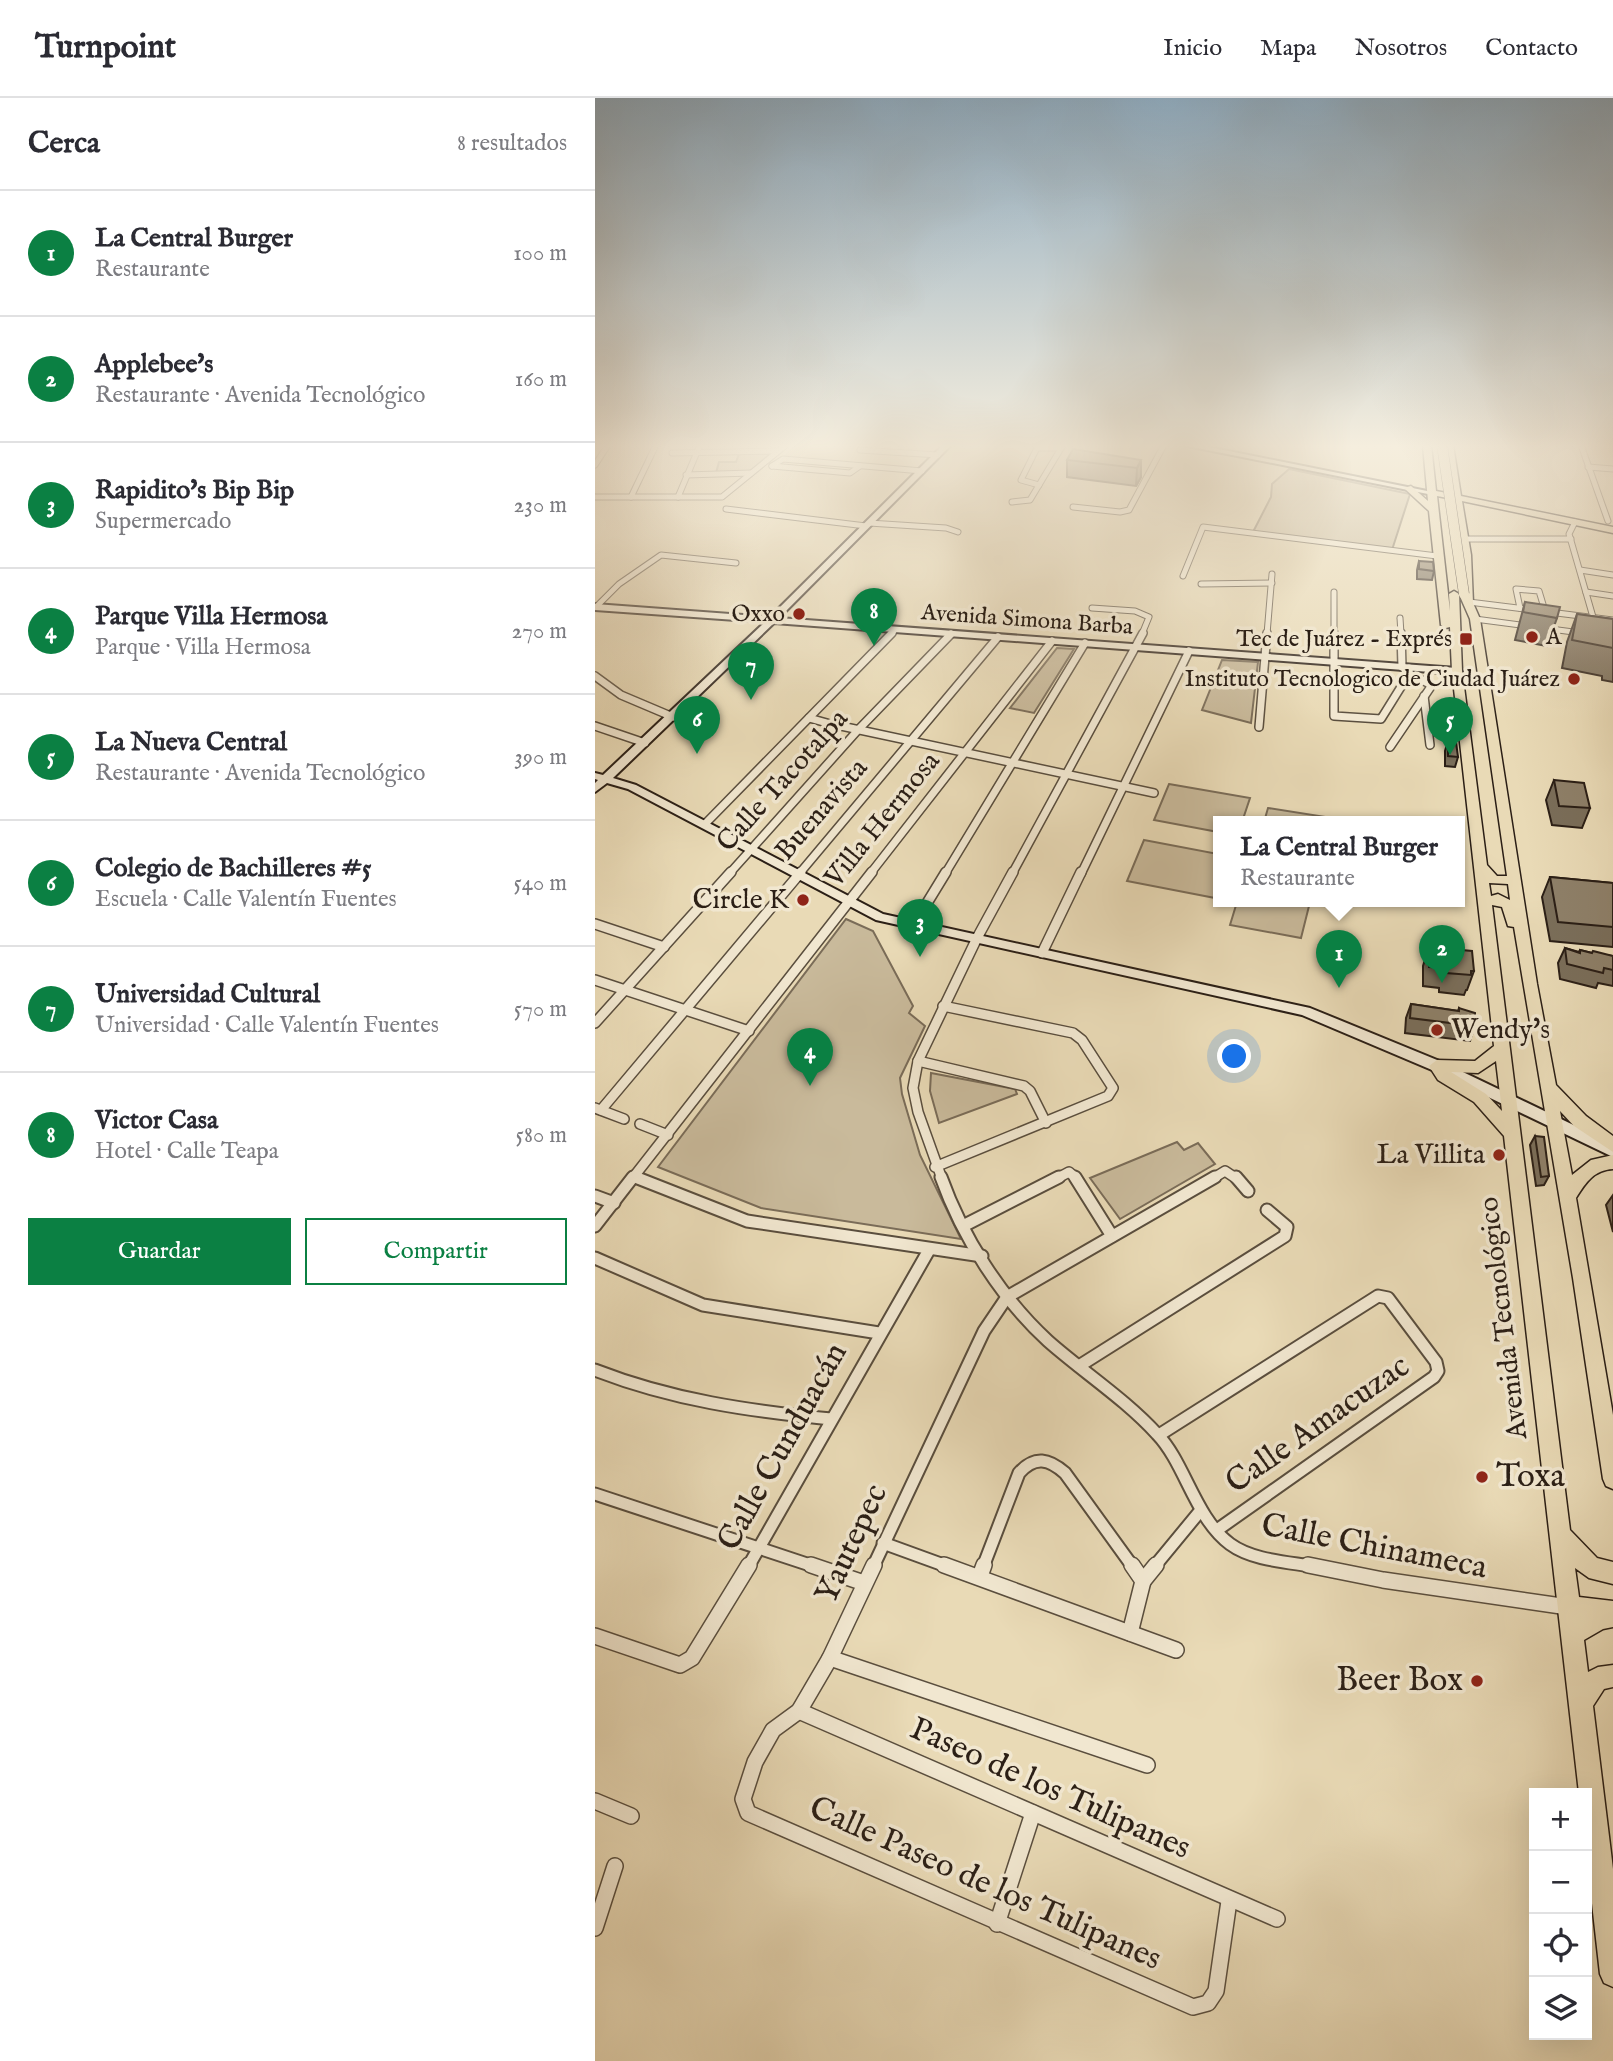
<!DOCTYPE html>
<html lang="es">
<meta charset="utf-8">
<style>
body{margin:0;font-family:"IM FELL English",serif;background:#f2f2f3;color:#2b2b33}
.controls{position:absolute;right:21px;bottom:21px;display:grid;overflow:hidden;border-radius:0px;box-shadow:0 7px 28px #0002}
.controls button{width:63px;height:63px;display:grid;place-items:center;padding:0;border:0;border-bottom:2px solid #e1e1e2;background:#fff;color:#2b2b33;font:35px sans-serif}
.you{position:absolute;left:640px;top:959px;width:24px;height:24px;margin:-18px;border:5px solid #fff;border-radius:50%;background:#1a73e8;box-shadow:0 0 0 10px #1a73e833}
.badge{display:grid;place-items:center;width:46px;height:46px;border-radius:50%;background:#0b8043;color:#fff;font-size:23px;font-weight:700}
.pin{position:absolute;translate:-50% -58px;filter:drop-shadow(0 2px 4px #0008)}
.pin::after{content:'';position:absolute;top:37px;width:24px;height:21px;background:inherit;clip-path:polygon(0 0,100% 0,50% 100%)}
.popup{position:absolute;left:618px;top:718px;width:252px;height:91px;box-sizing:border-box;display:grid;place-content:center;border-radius:0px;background:#fff;filter:drop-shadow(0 2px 5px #0005);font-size:23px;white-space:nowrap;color:#7c7c81}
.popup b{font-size:26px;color:#2b2b33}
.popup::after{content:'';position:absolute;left:50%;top:100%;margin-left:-14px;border:14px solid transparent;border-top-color:#fff}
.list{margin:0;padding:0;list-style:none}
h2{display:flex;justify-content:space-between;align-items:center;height:91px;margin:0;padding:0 28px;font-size:30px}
h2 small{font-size:23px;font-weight:400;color:#7c7c81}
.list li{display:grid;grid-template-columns:46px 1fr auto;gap:21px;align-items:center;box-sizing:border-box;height:126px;padding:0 28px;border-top:2px solid #e1e1e2}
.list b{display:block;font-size:26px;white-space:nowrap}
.list p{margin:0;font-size:23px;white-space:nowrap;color:#7c7c81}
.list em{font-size:23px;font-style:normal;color:#7c7c81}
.actions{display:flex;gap:14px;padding:21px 28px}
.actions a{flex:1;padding:16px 0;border:2px solid #0b8043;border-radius:0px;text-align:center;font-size:24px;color:#0b8043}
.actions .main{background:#0b8043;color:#fff}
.icon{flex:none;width:38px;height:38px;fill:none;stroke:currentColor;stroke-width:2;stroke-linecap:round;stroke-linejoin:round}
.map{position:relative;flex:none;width:1018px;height:1963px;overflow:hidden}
header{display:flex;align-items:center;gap:42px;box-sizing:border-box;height:98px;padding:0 35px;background:#fff;border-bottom:2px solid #e1e1e2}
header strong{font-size:33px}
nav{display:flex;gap:38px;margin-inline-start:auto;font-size:24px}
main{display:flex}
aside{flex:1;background:#fff}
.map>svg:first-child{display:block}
.green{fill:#c9ba9b;stroke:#7a6c58;stroke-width:2}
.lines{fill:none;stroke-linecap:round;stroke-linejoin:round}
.street-far4-casing{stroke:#5a4e3e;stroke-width:7}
.street-far3-casing{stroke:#5a4e3e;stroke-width:10}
.street-far2-casing{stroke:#5a4e3e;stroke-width:12}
.street-far1-casing{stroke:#5a4e3e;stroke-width:15}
.street-casing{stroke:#5a4e3e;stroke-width:18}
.secondary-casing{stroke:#2b1f16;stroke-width:4}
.primary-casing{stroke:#2b1f16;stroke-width:3}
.street-far4{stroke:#f1e7d0;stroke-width:5}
.street-far3{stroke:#f1e7d0;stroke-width:7}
.street-far2{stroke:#f1e7d0;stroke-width:9}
.street-far1{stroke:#f1e7d0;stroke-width:11}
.street{stroke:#f1e7d0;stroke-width:15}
.secondary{fill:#f1e7d0;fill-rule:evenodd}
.primary{fill:#e9dab6;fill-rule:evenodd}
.primary-bridge-casing{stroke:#2b1f16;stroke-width:11;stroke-linecap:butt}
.primary-bridge{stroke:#e9dab6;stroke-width:10}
.wall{fill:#7a6e5a;stroke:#2b1f16;stroke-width:2}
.shaded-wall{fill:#635a4a;stroke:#2b1f16;stroke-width:2}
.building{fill:#8e8069;stroke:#2b1f16;stroke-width:2}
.poi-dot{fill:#8f2418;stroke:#f1e7d0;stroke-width:2.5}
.labels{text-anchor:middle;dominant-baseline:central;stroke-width:7;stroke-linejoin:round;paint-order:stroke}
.far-poi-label{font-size:23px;fill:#2b1f16;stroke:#f1e7d0;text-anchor:end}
.far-street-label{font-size:23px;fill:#2b1f16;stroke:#f1e7d0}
.street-label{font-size:28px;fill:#2b1f16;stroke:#f1e7d0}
.poi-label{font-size:28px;fill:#2b1f16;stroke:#f1e7d0;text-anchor:end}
.near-street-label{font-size:33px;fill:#2b1f16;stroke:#f1e7d0}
.near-poi-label{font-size:33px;fill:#2b1f16;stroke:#f1e7d0;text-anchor:start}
</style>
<header>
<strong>Turnpoint</strong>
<nav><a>Inicio</a><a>Mapa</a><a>Nosotros</a><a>Contacto</a></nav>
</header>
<main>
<aside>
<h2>Cerca<small>8 resultados</small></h2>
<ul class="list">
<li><span class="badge">1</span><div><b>La Central Burger</b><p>Restaurante</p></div><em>100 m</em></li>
<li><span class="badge">2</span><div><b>Applebee's</b><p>Restaurante · Avenida Tecnológico</p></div><em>160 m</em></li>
<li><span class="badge">3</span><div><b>Rapidito's Bip Bip</b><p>Supermercado</p></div><em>230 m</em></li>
<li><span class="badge">4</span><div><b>Parque Villa Hermosa</b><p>Parque · Villa Hermosa</p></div><em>270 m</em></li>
<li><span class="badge">5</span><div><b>La Nueva Central</b><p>Restaurante · Avenida Tecnológico</p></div><em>390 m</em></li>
<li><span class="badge">6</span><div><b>Colegio de Bachilleres #5</b><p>Escuela · Calle Valentín Fuentes</p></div><em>540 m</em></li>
<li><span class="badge">7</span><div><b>Universidad Cultural</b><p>Universidad · Calle Valentín Fuentes</p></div><em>570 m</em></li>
<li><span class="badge">8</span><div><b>Victor Casa</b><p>Hotel · Calle Teapa</p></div><em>580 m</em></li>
</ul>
<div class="actions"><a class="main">Guardar</a><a>Compartir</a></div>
</aside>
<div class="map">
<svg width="1018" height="1963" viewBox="0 0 1018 1963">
<rect width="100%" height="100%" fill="#e9dab6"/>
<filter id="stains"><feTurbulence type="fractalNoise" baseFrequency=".00286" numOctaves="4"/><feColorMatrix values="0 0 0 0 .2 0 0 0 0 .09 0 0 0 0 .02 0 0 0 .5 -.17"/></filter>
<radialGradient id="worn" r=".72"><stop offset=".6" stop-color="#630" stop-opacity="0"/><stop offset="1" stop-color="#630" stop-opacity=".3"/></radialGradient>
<g class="green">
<path d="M144,356H175L155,374L121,375L124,364H141Z"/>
<path d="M694,371L815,396L797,452L658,434L676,399L677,386Z"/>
<path d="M462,550L479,551L439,615L415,610Z"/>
<path d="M627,562L663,564L656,625L607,612Z"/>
<path d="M574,686L655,700L647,724H623V734L559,722Z"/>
<path d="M673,710L737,720L736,724H669Z"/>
<path d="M549,742L623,756L620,800L532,783Z"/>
<path d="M642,804H715L706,840L635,827Z"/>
<path d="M251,821L278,833L318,908L314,915L330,928L305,980L307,996L325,1057L366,1141L166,1110L63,1069Z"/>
<path d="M336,975L420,991L422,996L344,1025L335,993Z"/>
<path d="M582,1044L589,1052L603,1045L620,1066L525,1121L495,1080Z"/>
</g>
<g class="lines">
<defs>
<g id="street-far4">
<path d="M986,347L1013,423"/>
<path d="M265,352L343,357"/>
<path d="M77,355L182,353"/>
<path d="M0,367L13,347"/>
<path d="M177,368L188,361L327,373"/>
<path d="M177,368L255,375L265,368"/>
<path d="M993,369L1018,371"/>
<path d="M91,377L156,375"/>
<path d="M444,387L426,382L442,350H466"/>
<path d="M0,399H127L191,347"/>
<path d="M36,399L61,347"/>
<path d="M83,399L105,347"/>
<path d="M417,404L435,402L468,347"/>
<path d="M478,409L525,414L534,412L569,347"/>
<path d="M131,411L271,428"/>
<path d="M980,424L974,436L998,519"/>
<path d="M274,425L351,430L363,434"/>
<path d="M869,441H976"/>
<path d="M985,472L1018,477"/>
<path d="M588,478L608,429L842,458"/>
<path d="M606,486L677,485"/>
<path d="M739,494V536"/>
<path d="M991,494L1018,498"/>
<path d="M874,504L1018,522"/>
<path d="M1,509L24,486L66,457L141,465"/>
<path d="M497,510L540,513L554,519L547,536"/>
<path d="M925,510L921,491L944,493L950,513"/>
<path d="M805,520L806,536"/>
<path d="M880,521L986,535"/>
<path d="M296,536L300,532"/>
<path d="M672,536L677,476"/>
</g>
<g id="street-far3">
<path d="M739,535V618L786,621L814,576V570"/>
<path d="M806,535L807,569"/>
<path d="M983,535H986"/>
<path d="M0,578L26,597L78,619"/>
<path d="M829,598L835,647"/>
<path d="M214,620L232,625"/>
<path d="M0,628L50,645"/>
<path d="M246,628L559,695"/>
<path d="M664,629L672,535"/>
<path d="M795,649L835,590V586L814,576"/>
<path d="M110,726L297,535"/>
<path d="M134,776L263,632L356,536"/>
<path d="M204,776L403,539"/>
<path d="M275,776L457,543"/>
<path d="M350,776L490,545"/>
<path d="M417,776L548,535"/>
<path d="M486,776L594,553"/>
</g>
<g id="street-far2">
<path d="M0,826L69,849"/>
<path d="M318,828L351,774"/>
<path d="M447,855L486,774"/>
<path d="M0,882L154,933"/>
<path d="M0,925L136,774"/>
<path d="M323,963L429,988L435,993L451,1025"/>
<path d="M0,1010L29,1021"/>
<path d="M6,1012L206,774"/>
<path d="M45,1026L73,1037"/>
<path d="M340,1069L513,998L518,990L487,942L478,935L348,908"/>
<path d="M40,1079L44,1081"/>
<path d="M37,1081L277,774"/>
<path d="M347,1081L323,1014L318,990L323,963L382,840L418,774"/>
<path d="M461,1081L474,1074L482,1081"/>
<path d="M617,1081L630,1073L642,1081"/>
</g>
<g id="street-far1">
<path d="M40,1079L152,1123L387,1158"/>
<path d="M346,1079C367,1138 406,1200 453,1243C488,1274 530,1301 562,1336C590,1365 600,1420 635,1446C658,1463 695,1464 722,1469"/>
<path d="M480,1079L517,1138"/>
<path d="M641,1079L653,1093"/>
<path d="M0,1098L19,1105"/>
<path d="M0,1128L38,1079"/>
<path d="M368,1128L464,1079"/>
<path d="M0,1160L108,1207L284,1235"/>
<path d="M484,1268L690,1138L692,1129L672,1112"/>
<path d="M0,1272C77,1302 154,1313 236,1321"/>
<path d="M564,1337L783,1198L793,1200L841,1264L843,1273L839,1279L622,1432"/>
<path d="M0,1396L221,1469"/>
<path d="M288,1445L354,1469"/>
<path d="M153,1469L334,1152"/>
<path d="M278,1469L389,1233L412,1199L620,1079"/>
<path d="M388,1469L424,1375C440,1357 454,1361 470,1375L538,1469"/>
<path d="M559,1469L606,1412"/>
</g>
<g id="street">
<path d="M216,1467L269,1485"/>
<path d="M279,1467L235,1560L204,1613L178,1632L160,1664L148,1701L153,1715L598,1909L613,1905L621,1893L634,1803"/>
<path d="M349,1467L581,1552"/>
<path d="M713,1467L788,1482L973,1509"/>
<path d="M385,1478L389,1467"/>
<path d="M548,1483L561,1467"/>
<path d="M535,1535L548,1483L537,1467"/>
<path d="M0,1538L85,1567L97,1560L154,1467"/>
<path d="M235,1560L552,1667"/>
<path d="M204,1613L682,1821"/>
<path d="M0,1703L36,1718"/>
<path d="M402,1826L438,1715"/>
<path d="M0,1830L20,1768"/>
</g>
<g id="secondary">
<path d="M348,347H356L184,520L862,570L867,573L862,576L179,525L18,680L41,687L288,816L715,910L847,964L1018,1046V1059L837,972L707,917L281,822L33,691L12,685L0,694V685L3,682L0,681V675L8,677L170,524L0,512V506L175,519Z"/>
<path d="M587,347H604L842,395L838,397Z"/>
</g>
<path id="primary" d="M828,347H836L841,393L857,396L850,347H858L866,398L1018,429V435L867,403L876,457L878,505L885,521L942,886L961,987L991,1018L1018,1038V1054L979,1028L965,1013L977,1077L996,1062L1018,1057V1071C999,1072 991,1084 981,1100L1018,1317V1391L1011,1388L1008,1381L978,1180L919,829L913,828L907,809L897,807L975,1432L1002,1460L1018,1464V1486L994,1480L980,1470L984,1499L1018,1503V1529L1008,1531L989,1542L993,1574L1003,1569L1018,1567V1589L1009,1591L998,1608L1018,1771V1889L1009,1885L1005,1876L992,1761V1695H984L909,1038L879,1004L843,982L834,968L842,962L880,963L899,948L857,573L855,529L851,530L846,527L834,413L809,390L816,388L833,403ZM842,398L858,401L866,457L868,493L864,496L875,521L912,778H902L892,767L867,573L864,496L859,493L854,496L855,513ZM894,785L913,786L915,802L903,796L896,798ZM901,963L907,1013L891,996L856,974L883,975Z"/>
</defs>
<use href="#street-far4" class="street-far4-casing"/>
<use href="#street-far3" class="street-far3-casing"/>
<use href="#street-far2" class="street-far2-casing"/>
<use href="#street-far1" class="street-far1-casing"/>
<use href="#street" class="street-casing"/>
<use href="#secondary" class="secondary-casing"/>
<use href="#primary" class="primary-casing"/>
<use href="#street-far4" class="street-far4"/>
<use href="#street-far3" class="street-far3"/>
<use href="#street-far2" class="street-far2"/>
<use href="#street-far1" class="street-far1"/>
<use href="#street" class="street"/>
<use href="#secondary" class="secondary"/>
<use href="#primary" class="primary"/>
<defs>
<path id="primary-bridge" d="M847,347L869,496"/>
</defs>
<use href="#primary-bridge" class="primary-bridge-casing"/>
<use href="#primary-bridge" class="primary-bridge"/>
</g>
<g class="wall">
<path d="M472,362H546V379L541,388L472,379Z"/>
<path d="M824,463L839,473L837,482L822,481V472Z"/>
<path d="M930,504L962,520L952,548L920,542Z"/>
<path d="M982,516L1018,521V584L1007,582V578L967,570L972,544Z"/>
<path d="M853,643L863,659L860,669L850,668V653Z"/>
<path d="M959,682L995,710L987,730L957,727L951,702Z"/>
<path d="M955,779L1018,785V849L955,843L947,799Z"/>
<path d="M834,849L879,873L872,892H871L869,897L844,894V890L828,888V868Z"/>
<path d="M970,850L984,854L985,852L997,855L1018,858V888L1003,885L1001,890L965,881L963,865Z"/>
<path d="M816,906L863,913L864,910L880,928L875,943L810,935L811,920Z"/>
<path d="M940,1038L954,1078L949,1087L941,1088L935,1047Z"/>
<path d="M1018,1097V1134L1011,1107Z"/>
</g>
<path class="shaded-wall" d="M546,362V379L541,388L542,370Z"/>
<g class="building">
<path d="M478,351L546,362L542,370L472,362Z"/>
<path d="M824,463L838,464L839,473L824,471Z"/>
<path d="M930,504L965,509L962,520L928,514Z"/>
<path d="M982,516L1018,521V550L977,542Z"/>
<path d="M853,643L861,644L863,659L853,658Z"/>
<path d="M959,682L989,685L995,710L964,708Z"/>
<path d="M955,779L1018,785V829L963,824Z"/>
<path d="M834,849L877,853L879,873H876V877L851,875V870L834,869Z"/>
<path d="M970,850L985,855V852L997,855L998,853L1018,858V872L1009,870L1008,875L972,866Z"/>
<path d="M816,906L864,913V910L880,915V928L815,920Z"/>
<path d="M940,1038L949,1039L954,1078L946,1079Z"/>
</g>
<linearGradient id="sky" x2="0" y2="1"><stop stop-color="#8eaabe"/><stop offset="0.56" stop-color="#f5eede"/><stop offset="1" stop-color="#f5eede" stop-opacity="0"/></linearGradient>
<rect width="1018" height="622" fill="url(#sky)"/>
<g class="poi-dot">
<circle cx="204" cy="516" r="7"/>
<circle cx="937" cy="539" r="7"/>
<rect x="864" y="534" width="14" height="14" rx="3.5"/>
<circle cx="979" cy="581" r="7"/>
<circle cx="208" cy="802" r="7"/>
<circle cx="842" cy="932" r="7"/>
<circle cx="904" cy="1057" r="7"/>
<circle cx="887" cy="1379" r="7"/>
<circle cx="882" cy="1583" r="7"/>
</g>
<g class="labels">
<g class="far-poi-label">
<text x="190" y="516">Oxxo</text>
<text x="951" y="539" text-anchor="start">A</text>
<text x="857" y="541">Tec de Juárez - Exprés</text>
<text x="965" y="581">Instituto Tecnologico de Ciudad Juárez</text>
</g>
<g class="far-street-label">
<text transform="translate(432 522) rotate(4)">Avenida Simona Barba</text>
</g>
<g class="street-label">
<text transform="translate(188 683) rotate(-48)">Calle Tacotalpa</text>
<text transform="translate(227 712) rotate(-49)">Buenavista</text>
<text transform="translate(288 722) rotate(-51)">Villa Hermosa</text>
<text transform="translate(909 1220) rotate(-97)">Avenida Tecnológico</text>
</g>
<g class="poi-label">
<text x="194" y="802">Circle K</text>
<text x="856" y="932" text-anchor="start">Wendy's</text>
<text x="890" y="1057">La Villita</text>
</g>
<g class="near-street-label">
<text transform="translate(723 1327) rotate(-35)">Calle Amacuzac</text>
<text transform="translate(188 1349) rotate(-61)">Calle Cunduacán</text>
<text transform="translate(257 1446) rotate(-65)">Yautepec</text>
<text transform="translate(779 1449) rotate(11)">Calle Chinameca</text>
<text transform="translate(455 1691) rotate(24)">Paseo de los Tulipanes</text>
<text transform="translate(390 1786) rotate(24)">Calle Paseo de los Tulipanes</text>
</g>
<g class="near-poi-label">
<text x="901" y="1379">Toxa</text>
<text x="868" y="1583" text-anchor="end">Beer Box</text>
</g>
</g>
<rect width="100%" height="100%" filter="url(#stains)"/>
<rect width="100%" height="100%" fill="url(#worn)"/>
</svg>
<div class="controls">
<button>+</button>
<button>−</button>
<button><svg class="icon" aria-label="locate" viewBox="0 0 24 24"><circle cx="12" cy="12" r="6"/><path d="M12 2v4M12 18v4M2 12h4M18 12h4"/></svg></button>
<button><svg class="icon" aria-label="layers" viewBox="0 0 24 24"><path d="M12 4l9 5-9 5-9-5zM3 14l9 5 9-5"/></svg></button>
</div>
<div class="you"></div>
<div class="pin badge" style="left:744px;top:890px">1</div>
<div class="popup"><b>La Central Burger</b>Restaurante</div>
<div class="pin badge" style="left:847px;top:885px">2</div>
<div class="pin badge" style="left:325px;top:859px">3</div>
<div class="pin badge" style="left:215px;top:988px">4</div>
<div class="pin badge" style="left:855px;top:657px">5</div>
<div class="pin badge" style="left:102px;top:656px">6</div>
<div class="pin badge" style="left:156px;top:602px">7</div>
<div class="pin badge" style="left:279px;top:548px">8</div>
</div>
</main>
